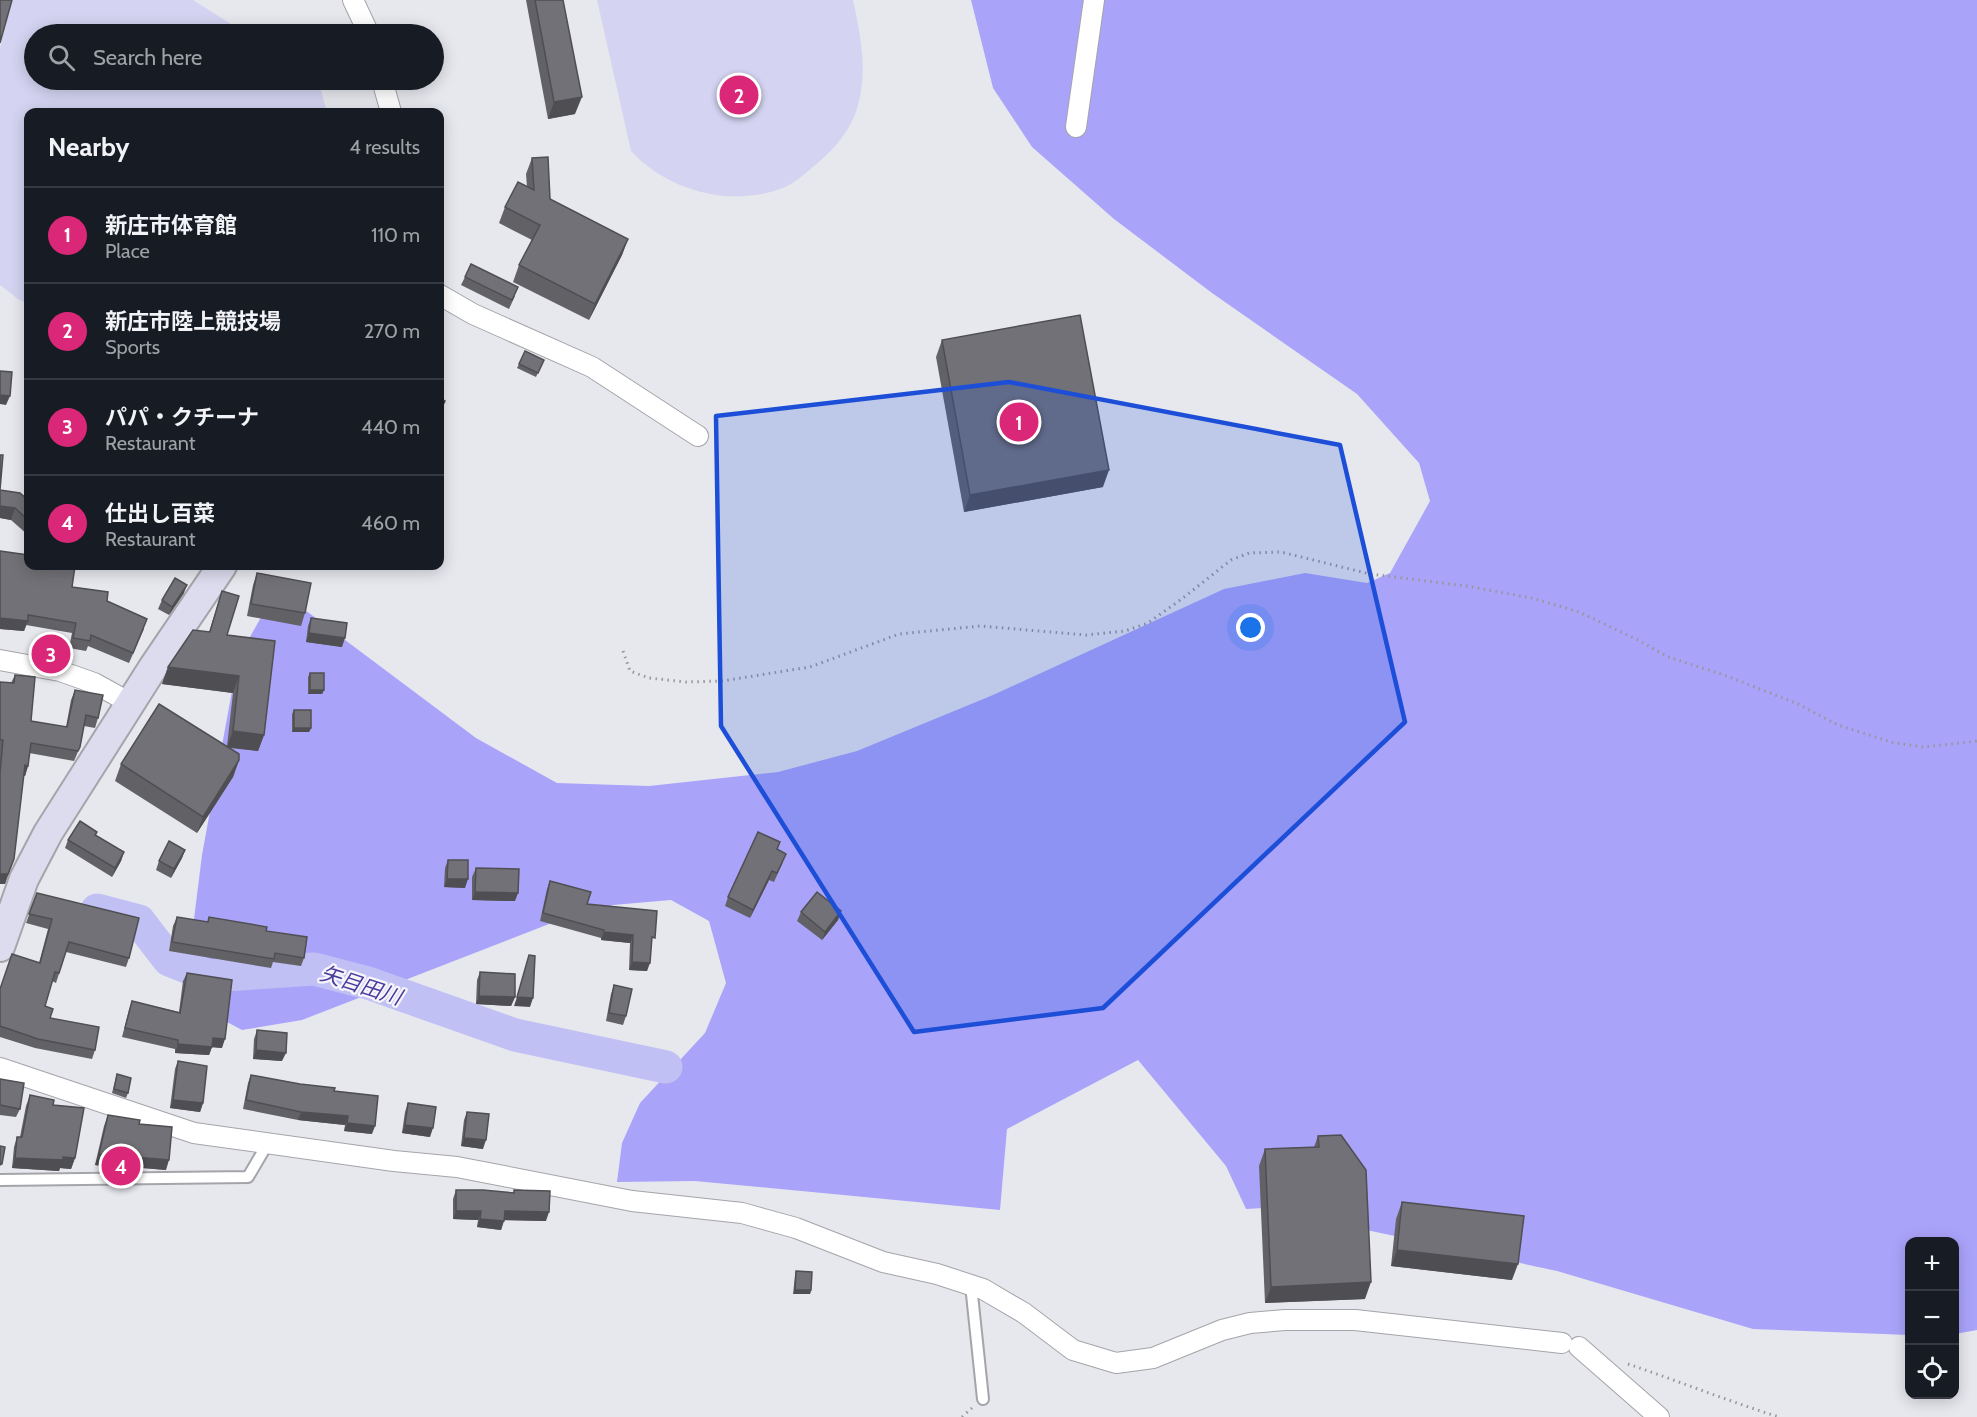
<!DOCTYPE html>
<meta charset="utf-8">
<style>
body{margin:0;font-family:Cabin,"Noto Sans JP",sans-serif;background:#20242c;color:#f1f3f6}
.controls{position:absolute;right:18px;bottom:18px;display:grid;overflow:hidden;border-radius:12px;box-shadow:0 3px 15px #0003}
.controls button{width:54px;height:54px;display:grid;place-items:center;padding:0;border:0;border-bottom:2px solid #363941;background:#171b24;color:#f1f3f6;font:30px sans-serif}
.you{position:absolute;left:1251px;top:628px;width:21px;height:21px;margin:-15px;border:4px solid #fff;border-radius:50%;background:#1a73e8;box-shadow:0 0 0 9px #1a73e833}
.badge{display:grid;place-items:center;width:39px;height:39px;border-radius:50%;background:#db2777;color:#fff;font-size:20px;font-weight:700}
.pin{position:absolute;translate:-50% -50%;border:3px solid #fff;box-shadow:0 2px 6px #0006}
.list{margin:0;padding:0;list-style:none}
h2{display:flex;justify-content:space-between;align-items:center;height:78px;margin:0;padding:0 24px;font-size:26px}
h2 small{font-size:20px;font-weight:400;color:#9ea1a6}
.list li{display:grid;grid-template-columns:39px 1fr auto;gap:18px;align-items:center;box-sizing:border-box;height:96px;padding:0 24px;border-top:2px solid #363941}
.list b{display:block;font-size:22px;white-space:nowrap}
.list p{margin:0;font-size:20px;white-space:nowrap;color:#9ea1a6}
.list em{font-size:20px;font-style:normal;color:#9ea1a6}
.icon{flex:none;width:33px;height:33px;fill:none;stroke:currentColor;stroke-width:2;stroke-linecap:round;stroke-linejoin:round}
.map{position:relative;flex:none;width:1977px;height:1417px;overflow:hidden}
.search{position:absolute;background:#171b24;box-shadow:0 3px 15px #0003;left:24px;top:24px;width:420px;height:66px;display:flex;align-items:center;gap:15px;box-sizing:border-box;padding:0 21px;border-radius:33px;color:#9ea1a6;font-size:22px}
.panel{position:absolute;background:#171b24;box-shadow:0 3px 15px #0003;left:24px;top:108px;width:420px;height:462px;border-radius:12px}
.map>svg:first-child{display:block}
.green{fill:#d4d4f2}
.forest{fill:#a9a4fa}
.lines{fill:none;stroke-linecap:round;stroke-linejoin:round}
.river{stroke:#c1c0f4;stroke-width:33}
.lane-casing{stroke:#a4a4aa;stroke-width:14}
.street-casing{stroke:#a4a4aa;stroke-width:22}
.secondary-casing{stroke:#a4a4aa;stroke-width:32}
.path{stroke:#96969b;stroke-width:3;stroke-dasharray:1.5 4.5;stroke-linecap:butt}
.lane{stroke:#fff;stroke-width:10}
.street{stroke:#fff;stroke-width:20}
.secondary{stroke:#dddcee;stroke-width:28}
.wall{fill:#616166}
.shaded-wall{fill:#4f4f53}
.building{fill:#717177;stroke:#4f4f53;stroke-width:1.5}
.marked{fill:#1d4ed8;fill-opacity:0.2;stroke:#1d4ed8;stroke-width:4.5;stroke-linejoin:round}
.labels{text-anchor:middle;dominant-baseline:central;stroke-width:4.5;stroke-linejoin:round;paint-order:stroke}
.water-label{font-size:21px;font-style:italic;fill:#4b3b9c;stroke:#f5f5fb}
</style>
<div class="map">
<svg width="1977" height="1417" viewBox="0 0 1977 1417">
<rect width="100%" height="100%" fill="#e7e8ee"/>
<g class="green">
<path d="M12,0H193L247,34H34V80H312L320,87L327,112H28V304L18,299L0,285V48Z"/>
<path d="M597,0H853C861,37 868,72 857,109C850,130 836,147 820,161C809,170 796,183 783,188C731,208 668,191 631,151Z"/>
</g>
<path class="forest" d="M971,0H1977V1330L1955,1334L1954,1242H1910L1909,1335L1753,1329L1557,1271L1264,1208L1246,1209L1226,1166L1138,1060L1007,1129L1000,1210L695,1181L617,1182L622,1143L640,1103L705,1033L726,983L709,921L671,900L613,905L549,924L302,1020L242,1030L184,999L202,855L238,658L277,589L476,738L557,783L649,786L778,772L857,751L993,695L1224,589L1305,573L1367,583L1390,573L1430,501L1419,463L1357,394L1212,293L1114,219L1032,147L993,88Z"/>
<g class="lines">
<path class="river" d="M97,910L139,921L169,960L209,976L314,969L368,983L515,1035L666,1067"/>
<defs>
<g id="lane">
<path d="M0,1180L248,1177L268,1143"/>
<path d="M971,1285L983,1399"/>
</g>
<g id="street">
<path d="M353,0L369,34"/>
<path d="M382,80L391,112"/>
<path d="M1076,127L1094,0"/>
<path d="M440,295L473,314L592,367L698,436"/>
<path d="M0,660L60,671L94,683L132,704"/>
<path d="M0,1068L194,1133L394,1161L457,1167L632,1201L742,1213L796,1228L883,1262L937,1274L983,1289L1024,1313L1073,1350L1116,1363L1153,1358L1222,1330L1250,1323L1285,1320H1355L1562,1343"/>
<path d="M1579,1347L1659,1417"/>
</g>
<path id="secondary" d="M0,947L24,879L48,833L154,666L222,566"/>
</defs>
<use href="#lane" class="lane-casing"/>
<use href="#street" class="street-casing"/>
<use href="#secondary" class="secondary-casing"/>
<g class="path">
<path d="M623,651L630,671L649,678L686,682L722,681L810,667L899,634L980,626L1086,635L1125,631L1148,623L1183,598L1231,560L1249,553L1281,552L1370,574L1466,586L1532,598L1579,612L1638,640L1668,657L1727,676L1798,704L1838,725L1894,743L1924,747L1977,741"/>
<path d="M1628,1364C1678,1381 1728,1401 1779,1417"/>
<path d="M962,1417L972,1408"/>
</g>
<use href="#lane" class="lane"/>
<use href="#street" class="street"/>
<use href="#secondary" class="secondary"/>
</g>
<g class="wall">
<path d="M526,0H563L575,114L548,119Z"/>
<path d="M532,158L550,199L628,239L622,255L589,320L513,282L519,265L532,240L499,223L505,207L527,187L526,174Z"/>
<path d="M465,277L515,296L509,309L461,285Z"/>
<path d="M942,340L1103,487L964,512L936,357Z"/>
<path d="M519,364H542L536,377L517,368Z"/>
<path d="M0,455V490L28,500V535L11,520L0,518Z"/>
<path d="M0,551L72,587L107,601L144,629L129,663L88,646L86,651L69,648L72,633L26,625L24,631L0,629Z"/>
<path d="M257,573L305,613L301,626L247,616L253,585Z"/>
<path d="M222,591L227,635L264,735L258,751L229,748L239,760L233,777L197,833L115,781L121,764L227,746L233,693L162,684L168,667L209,632Z"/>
<path d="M184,593L169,615L158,609L162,600Z"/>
<path d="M311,618L342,647L306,642L308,626Z"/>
<path d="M310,673L324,690L322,694H308V677Z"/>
<path d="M15,675L31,721L66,727L71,700L75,690L98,718L95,728L84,726L80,747L74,761L29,753L28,766L25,776H24L5,884H0V682L11,683Z"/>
<path d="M294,710L311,728L309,732H292V714Z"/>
<path d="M97,832L96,835L124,852L121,861L112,877L65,848L68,840Z"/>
<path d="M777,849L783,862L774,882L769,880L750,918L725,906L728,897Z"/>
<path d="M185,850L182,858L171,878L156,870L159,861Z"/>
<path d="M448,860L465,888L444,887L445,868Z"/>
<path d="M476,868L515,901L472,900V877Z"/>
<path d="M550,881L651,946L647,971L629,970L630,943L601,940V938L540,921L547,889Z"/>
<path d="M37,893L129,958L126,967L66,952L56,983L52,981L45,1006L50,1018L95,1050L92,1059L35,1048L0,1037V988L39,963L48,929L26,923Z"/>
<path d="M841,911L838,920L822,940L797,921L801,912Z"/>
<path d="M177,917L208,922L209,917L266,931L304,958L301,966L273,962L271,968L169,951L173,926Z"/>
<path d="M480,972L515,997L511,1006L476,1004L477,980Z"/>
<path d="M187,973L222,1048L212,1047L209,1055L175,1053V1049L122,1037L129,1010L132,1001L179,1012L183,981Z"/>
<path d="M614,985L626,1016L623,1025L606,1021L611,994Z"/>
<path d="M257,1030L282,1061L253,1059L254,1039Z"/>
<path d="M178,1061L203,1103L200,1112L170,1108L175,1069Z"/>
<path d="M117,1074L128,1093L126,1098L112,1093Z"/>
<path d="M251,1075L334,1091L372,1134L344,1131L345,1125L298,1120L243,1109L248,1083Z"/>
<path d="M0,1079L20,1109L16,1117L0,1115Z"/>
<path d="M30,1095L53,1105L75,1158L71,1169L60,1168L59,1171L12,1168L14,1147L17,1137H20L26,1106Z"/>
<path d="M408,1103L430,1137L402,1133L405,1112Z"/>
<path d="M467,1112L483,1149L461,1146L464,1120Z"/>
<path d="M108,1115L139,1124L166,1170L131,1167V1170L95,1165L104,1126Z"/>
<path d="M1318,1136L1365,1299L1265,1303L1259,1166L1265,1149L1314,1147Z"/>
<path d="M456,1190L514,1193V1190L546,1221L504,1220L501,1230L477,1227L478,1220L453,1219V1199Z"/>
<path d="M1402,1202L1512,1280L1391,1266L1396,1219Z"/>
<path d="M796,1271L811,1290L810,1294H793L795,1276Z"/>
</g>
<g class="shaded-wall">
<path d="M582,97L575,114L548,119L554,102Z"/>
<path d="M628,239L622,255L589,320L595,304Z"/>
<path d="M0,395L10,396L6,405L0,404Z"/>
<path d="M1109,470L1103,487L964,512L970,495Z"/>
<path d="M0,506L15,508L11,520L0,518Z"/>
<path d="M187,585L184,593L169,615L172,607Z"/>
<path d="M0,618L28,621L24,631L0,629Z"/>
<path d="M309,633L345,638L342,647L306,642Z"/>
<path d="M168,667L239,676L233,693L162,684Z"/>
<path d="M310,690H324L322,694H308Z"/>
<path d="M294,728H311L309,732H292Z"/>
<path d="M233,731L264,735L258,751L227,747Z"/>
<path d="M239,760L233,777L197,833L203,817Z"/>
<path d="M25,765L28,766L25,776L21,775Z"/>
<path d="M185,850L182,858L171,878L174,869Z"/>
<path d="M124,852L121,861L112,877L115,868Z"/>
<path d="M14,859L5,884H0V874Z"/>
<path d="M772,871L769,880L750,918L753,910Z"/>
<path d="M447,879H468L465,888L444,887Z"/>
<path d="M475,892L518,893L515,901L472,900Z"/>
<path d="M841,911L838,920L822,940L825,932Z"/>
<path d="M604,932L633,935L630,943L601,940Z"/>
<path d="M632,962L650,963L647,971L629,970Z"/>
<path d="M479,996L515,997L511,1006L476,1004Z"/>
<path d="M517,997L533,998L530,1007L514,1006Z"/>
<path d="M213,1038L225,1039L222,1048L210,1047Z"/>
<path d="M178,1044L212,1047L209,1055L175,1053Z"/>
<path d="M256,1050L286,1053L282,1061L253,1059Z"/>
<path d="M173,1100L203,1103L200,1112L170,1108Z"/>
<path d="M301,1112L348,1116L345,1125L298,1120Z"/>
<path d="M347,1123L375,1126L372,1134L344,1131Z"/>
<path d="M405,1125L433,1128L430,1137L402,1133Z"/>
<path d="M464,1138L486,1140L483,1149L461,1146Z"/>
<path d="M99,1154L169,1160L166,1170L131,1167V1170L95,1165Z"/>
<path d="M63,1157L75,1158L71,1169L60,1168L59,1171L12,1168L15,1158Z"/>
<path d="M456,1211H481L478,1220L453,1219Z"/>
<path d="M505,1211L549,1212L546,1221L502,1220Z"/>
<path d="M480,1219L504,1221L501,1230L477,1227Z"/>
<path d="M1397,1250L1518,1264L1512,1280L1391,1266Z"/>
<path d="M1371,1282L1365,1299L1265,1303L1271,1287Z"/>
<path d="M795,1290H811L810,1294H793Z"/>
</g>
<g class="building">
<path d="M0,0H12L0,43Z"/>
<path d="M535,0H563L582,97L554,102Z"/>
<path d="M548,157L550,199L628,239L595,304L519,265L540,225L505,207L518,182L534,190L532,158Z"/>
<path d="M471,264L518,287L512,300L465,277Z"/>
<path d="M1080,315L1109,470L970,495L942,340Z"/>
<path d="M525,351L544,360L538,373L519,364Z"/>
<path d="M0,371L12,372L10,396L0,395Z"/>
<path d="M440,398L445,401L440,411Z"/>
<path d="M0,455H3L0,490L20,493L28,500V520L15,508L0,506Z"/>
<path d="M0,551L28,555V566H75L72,587L108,592L107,601L147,619L133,653L91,635L90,641L73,638L76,623L28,615V621L0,618Z"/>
<path d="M257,573L311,583L305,613L251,604Z"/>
<path d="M175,578L187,585L172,607L162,600Z"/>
<path d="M222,591L239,596L227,635L275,641L264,735L233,731L239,676L168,667L193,630L210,632Z"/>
<path d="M311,618L347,623L345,638L309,633Z"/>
<rect x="310" y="673" width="14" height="17"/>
<path d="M15,675L35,677L31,721L67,727L75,690L103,695L98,718L86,715L80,747L78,751L31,743L28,766L25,765L14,859L8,874H0V773L3,740H0V682L14,683Z"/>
<path d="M159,704L239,754V760L203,817L121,764Z"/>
<rect x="294" y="710" width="17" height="18"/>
<path d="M80,821L97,832L95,835L124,852L115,868L68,840Z"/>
<path d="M758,832L780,842L777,849L786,854L777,873L772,871L753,910L728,897Z"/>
<path d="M169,841L185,850L174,869L159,861Z"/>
<path d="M448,860H468V879H447Z"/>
<path d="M476,868L519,869L518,893L475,892Z"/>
<path d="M550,881L591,892L587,904L657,911L655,938L652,937L650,963L632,962L633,935L604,932V930L543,913Z"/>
<path d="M817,892L841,911L825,932L801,912Z"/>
<path d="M37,893L139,918L129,958L69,942L59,973L55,972L45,1006L53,1009L50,1018L99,1027L95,1050L38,1039L0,1026V989L12,954L40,963L52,919L29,914Z"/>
<path d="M177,917L208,922L209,917L267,927L266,931L307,937L304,958L275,953L274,959L172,942Z"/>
<path d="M529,955L535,956L533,998L517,997Z"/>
<path d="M480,972L515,974V997L479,996Z"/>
<path d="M187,973L232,980L225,1039L213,1038L212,1047L178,1044V1040L125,1028L132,1001L180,1013Z"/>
<path d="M614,985L632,989L626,1016L609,1013Z"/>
<path d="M257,1030L287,1033L286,1053L256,1050Z"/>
<path d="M178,1061L207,1066L203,1103L173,1100Z"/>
<path d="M117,1074L131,1078L128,1093L114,1089Z"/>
<path d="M251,1075L300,1084L335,1088L334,1091L378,1096L375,1126L347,1123L348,1116L301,1112L246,1100Z"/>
<path d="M0,1079L24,1083L20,1109L0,1105Z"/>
<path d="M30,1095L54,1100L53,1105L84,1108L75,1158L63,1157V1160L15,1158L17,1137H22Z"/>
<path d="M408,1103L436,1107L433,1128L405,1125Z"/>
<path d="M467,1112L489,1114L486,1140L464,1138Z"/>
<path d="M108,1115L140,1120L139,1124L172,1127L169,1160L135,1157L134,1159L99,1154Z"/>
<path d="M1341,1135L1366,1170L1371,1282L1271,1287L1265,1149L1319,1147L1318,1136Z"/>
<path d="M0,1146L5,1147L2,1164L0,1165Z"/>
<path d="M456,1190H483L514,1193V1190L550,1191L549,1212L505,1211L504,1221L480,1219L481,1211H456Z"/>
<path d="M1402,1202L1524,1216L1518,1264L1397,1250Z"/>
<path d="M796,1271L812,1272L811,1290H795Z"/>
</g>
<path class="marked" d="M1009,382L1340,445L1405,722L1103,1008L914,1032L721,726L716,416Z"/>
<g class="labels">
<g class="water-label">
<text transform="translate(361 985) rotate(18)">矢目田川</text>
</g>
</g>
</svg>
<div class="controls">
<button>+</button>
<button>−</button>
<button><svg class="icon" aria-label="locate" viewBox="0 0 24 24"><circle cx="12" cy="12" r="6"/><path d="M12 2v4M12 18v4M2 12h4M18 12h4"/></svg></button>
</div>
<div class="you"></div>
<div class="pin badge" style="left:1019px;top:422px">1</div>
<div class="pin badge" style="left:739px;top:95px">2</div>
<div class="pin badge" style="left:51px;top:654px">3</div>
<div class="pin badge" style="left:121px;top:1166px">4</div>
<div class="search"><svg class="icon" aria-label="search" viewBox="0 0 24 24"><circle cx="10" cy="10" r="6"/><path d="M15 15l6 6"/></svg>Search here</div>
<section class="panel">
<h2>Nearby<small>4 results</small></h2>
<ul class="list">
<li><span class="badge">1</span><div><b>新庄市体育館</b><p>Place</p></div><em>110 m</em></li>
<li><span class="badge">2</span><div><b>新庄市陸上競技場</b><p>Sports</p></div><em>270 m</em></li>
<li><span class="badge">3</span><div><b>パパ・クチーナ</b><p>Restaurant</p></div><em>440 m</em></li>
<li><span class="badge">4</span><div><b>仕出し百菜</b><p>Restaurant</p></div><em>460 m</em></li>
</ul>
</section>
</div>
